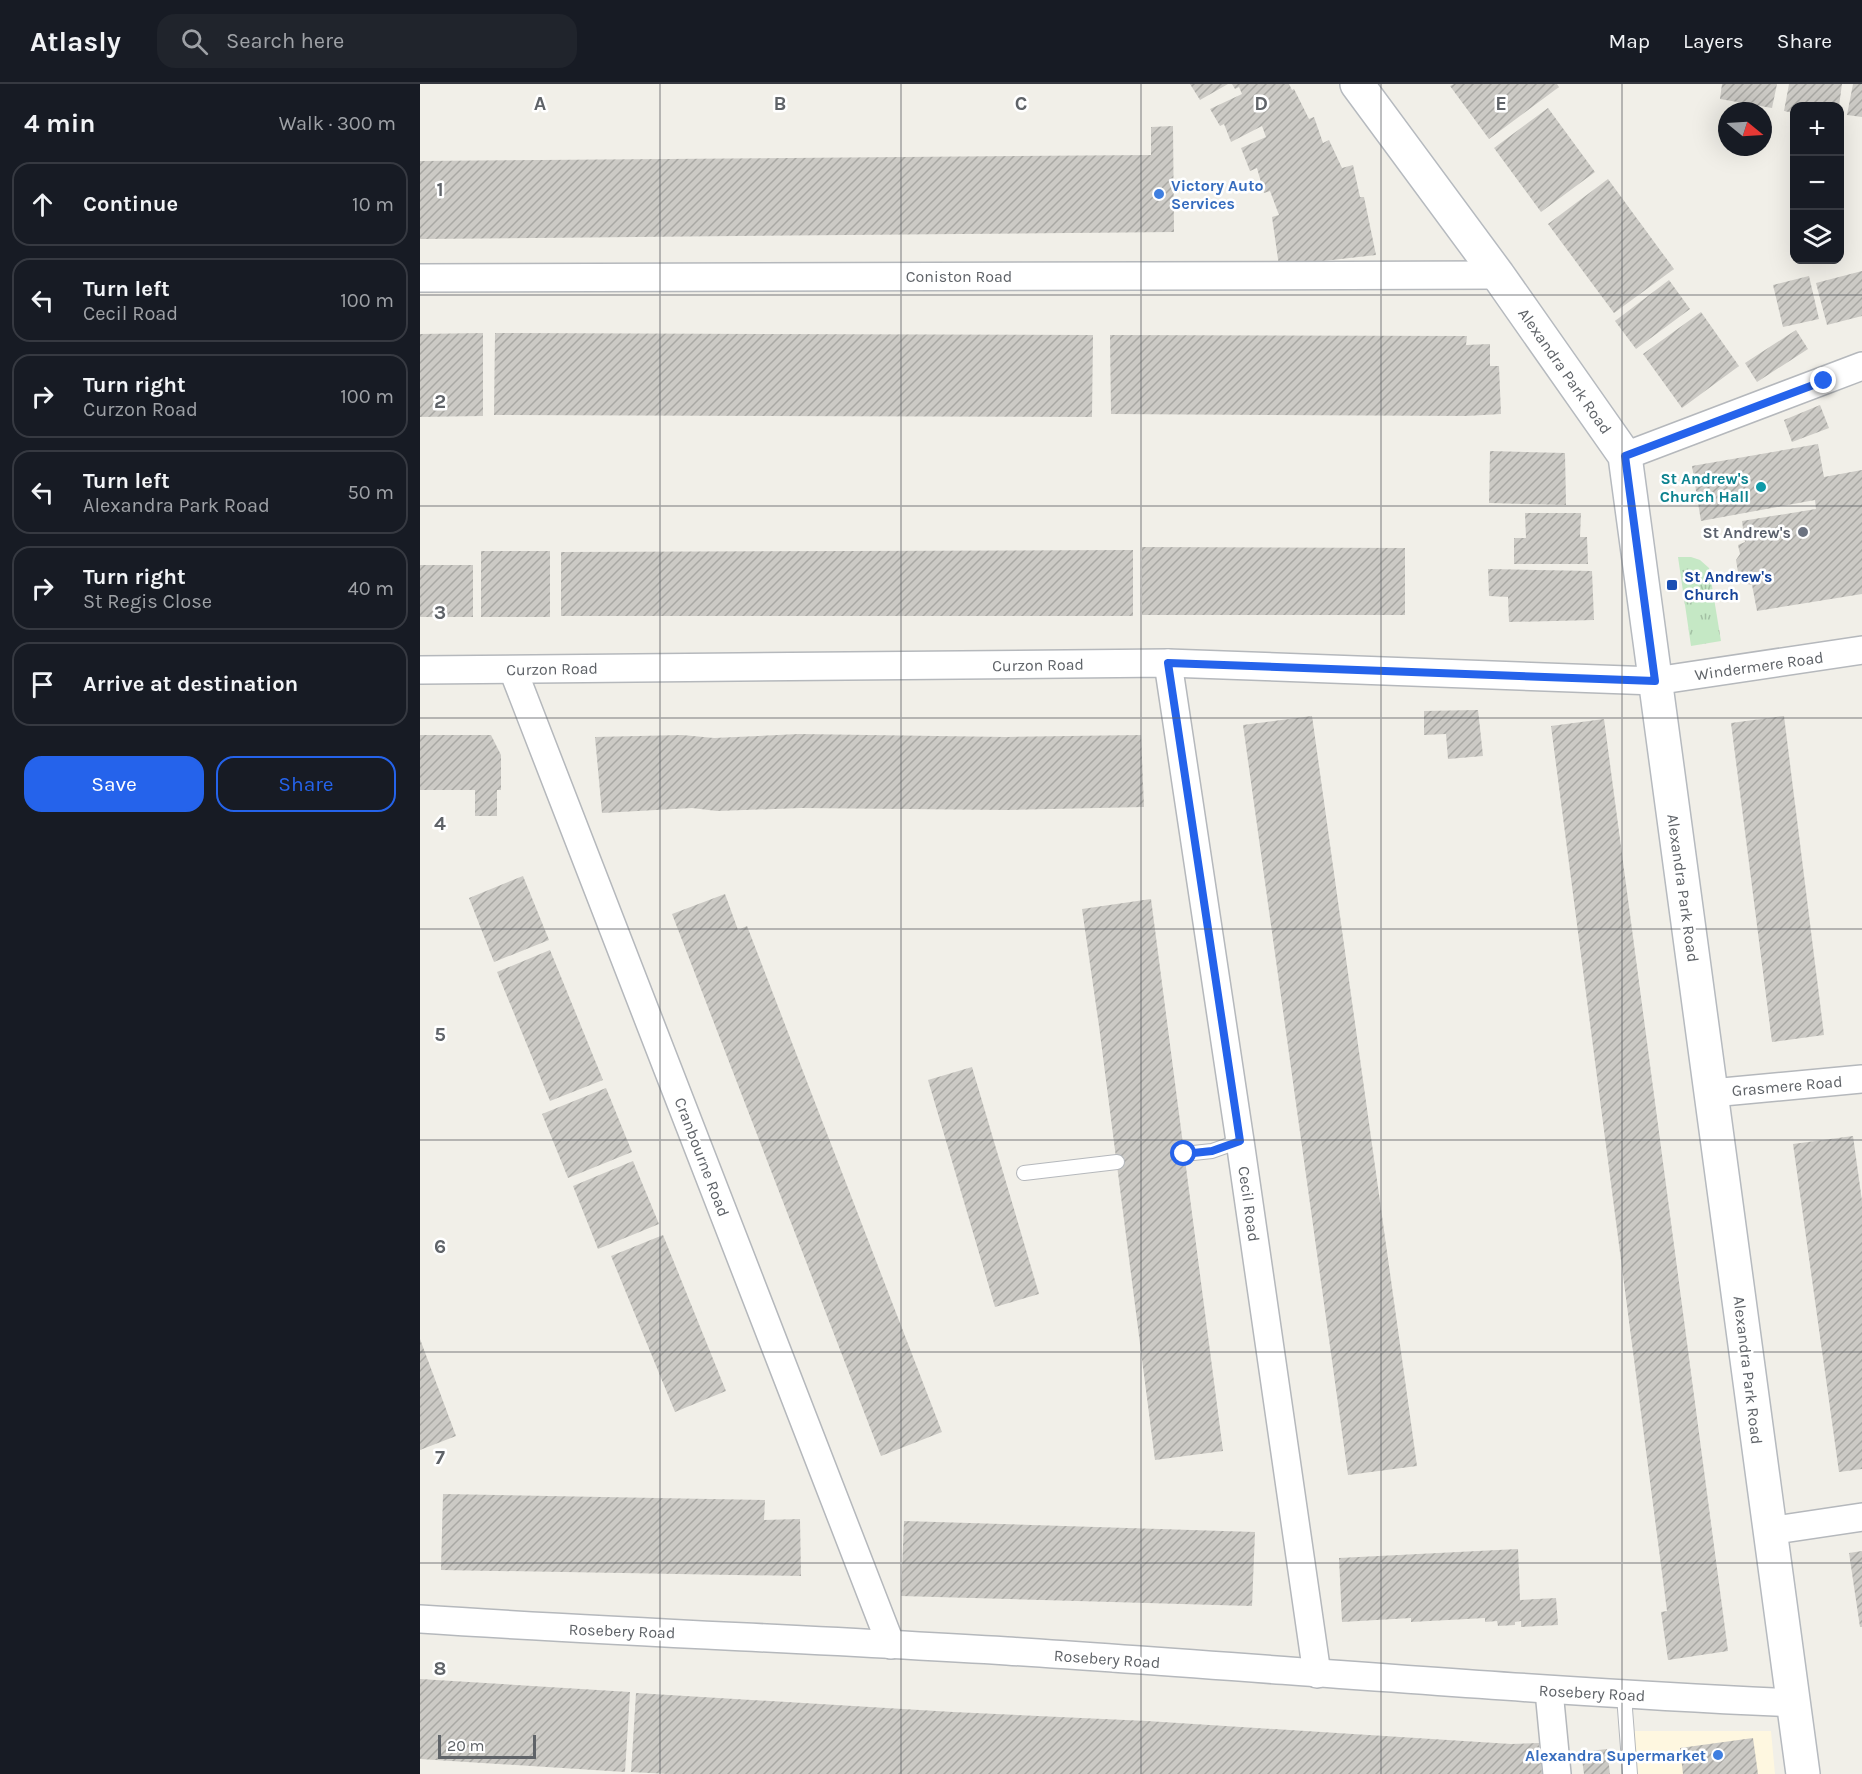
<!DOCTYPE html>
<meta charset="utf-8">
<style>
body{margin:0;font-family:Karla,sans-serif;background:#20242c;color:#f1f3f6}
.controls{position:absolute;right:18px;top:18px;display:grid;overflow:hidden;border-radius:12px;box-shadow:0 6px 24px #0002}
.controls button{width:54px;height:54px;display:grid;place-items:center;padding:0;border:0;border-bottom:2px solid #363941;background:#171b24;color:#f1f3f6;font:30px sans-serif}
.compass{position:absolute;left:1298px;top:18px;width:54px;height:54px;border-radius:50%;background:#171b24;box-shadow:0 6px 24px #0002;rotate:108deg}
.scale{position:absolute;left:18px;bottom:15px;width:98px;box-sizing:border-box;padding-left:6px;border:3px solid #5f6368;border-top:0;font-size:16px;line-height:21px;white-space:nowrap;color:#5f6368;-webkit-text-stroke:4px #fff;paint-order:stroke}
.stop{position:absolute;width:18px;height:18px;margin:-14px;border:4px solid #2563eb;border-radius:50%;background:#fff}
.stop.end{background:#2563eb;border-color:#fff;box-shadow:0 2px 6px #0008}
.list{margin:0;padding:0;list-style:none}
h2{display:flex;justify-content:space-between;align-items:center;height:78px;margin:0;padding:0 24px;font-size:26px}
h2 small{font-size:20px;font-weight:400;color:#9ea1a6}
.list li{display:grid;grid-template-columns:39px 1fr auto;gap:18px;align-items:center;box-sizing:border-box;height:84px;margin:0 12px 12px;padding:0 12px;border:2px solid #363941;border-radius:18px}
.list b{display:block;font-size:22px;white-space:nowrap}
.list p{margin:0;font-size:20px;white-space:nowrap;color:#9ea1a6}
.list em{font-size:20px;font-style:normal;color:#9ea1a6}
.actions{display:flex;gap:12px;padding:18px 24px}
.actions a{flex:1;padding:14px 0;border:2px solid #2563eb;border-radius:18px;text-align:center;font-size:21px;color:#2563eb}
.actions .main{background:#2563eb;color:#fff}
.icon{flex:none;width:33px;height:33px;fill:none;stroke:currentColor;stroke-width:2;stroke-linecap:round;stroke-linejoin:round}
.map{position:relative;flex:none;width:1442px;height:1690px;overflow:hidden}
header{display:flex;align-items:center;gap:36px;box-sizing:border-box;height:84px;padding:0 30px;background:#171b24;border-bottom:2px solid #363941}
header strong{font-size:28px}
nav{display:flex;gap:33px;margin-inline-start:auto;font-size:21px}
.search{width:420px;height:54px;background:#20242c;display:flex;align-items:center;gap:15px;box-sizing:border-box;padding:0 21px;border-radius:18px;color:#9ea1a6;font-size:22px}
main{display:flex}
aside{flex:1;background:#171b24}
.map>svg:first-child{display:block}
.commercial{fill:#fef7e0}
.grass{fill:url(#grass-tufts)}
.building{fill:url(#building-hatch)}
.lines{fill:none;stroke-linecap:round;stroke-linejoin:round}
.lane-casing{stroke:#b5b8bc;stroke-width:16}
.street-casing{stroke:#b5b8bc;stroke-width:30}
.secondary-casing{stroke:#b6babf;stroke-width:36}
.lane{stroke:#fff;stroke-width:14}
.street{stroke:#fff;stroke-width:27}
.secondary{stroke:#fff;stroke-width:33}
.route{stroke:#2563eb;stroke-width:8}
.grid{fill:none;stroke:#5f6368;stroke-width:1.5;stroke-opacity:0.55}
.shop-dot{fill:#3f7fe0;stroke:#fff;stroke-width:2}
.culture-dot{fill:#0f9aa8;stroke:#fff;stroke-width:2}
.worship-dot{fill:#6b7280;stroke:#fff;stroke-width:2}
.transit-dot{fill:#1a4fb4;stroke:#fff;stroke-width:2}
.labels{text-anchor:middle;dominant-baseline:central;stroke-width:5;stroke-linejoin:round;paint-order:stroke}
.shop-label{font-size:16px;font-weight:bold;fill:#366cbe;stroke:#fff;text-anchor:start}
.street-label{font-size:16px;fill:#5f6368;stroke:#fff}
.culture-label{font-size:16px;font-weight:bold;fill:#0d838f;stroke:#fff;text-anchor:end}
.worship-label{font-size:16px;font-weight:bold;fill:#5b616d;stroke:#fff;text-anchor:end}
.transit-label{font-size:16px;font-weight:bold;fill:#164399;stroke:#fff;text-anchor:start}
.grid-label{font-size:20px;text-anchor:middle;font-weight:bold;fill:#5f6368;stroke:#fff;stroke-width:5;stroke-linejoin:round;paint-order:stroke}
</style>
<header>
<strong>Atlasly</strong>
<div class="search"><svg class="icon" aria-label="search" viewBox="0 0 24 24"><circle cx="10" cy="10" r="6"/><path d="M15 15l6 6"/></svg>Search here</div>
<nav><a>Map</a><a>Layers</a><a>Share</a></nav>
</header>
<main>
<aside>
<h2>4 min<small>Walk · 300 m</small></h2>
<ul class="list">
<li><svg class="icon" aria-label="ahead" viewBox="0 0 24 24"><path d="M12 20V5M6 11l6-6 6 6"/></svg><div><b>Continue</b></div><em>10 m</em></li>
<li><svg class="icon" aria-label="left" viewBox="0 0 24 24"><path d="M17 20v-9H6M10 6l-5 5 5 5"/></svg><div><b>Turn left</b><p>Cecil Road</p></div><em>100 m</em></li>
<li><svg class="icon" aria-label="right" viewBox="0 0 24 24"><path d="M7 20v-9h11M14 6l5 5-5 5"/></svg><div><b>Turn right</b><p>Curzon Road</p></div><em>100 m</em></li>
<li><svg class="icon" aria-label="left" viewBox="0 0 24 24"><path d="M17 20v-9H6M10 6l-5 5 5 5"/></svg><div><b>Turn left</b><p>Alexandra Park Road</p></div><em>50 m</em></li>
<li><svg class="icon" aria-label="right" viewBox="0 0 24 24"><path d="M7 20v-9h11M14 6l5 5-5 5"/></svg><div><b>Turn right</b><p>St Regis Close</p></div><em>40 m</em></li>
<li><svg class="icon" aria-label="arrive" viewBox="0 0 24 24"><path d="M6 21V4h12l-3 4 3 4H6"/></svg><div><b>Arrive at destination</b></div></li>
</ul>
<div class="actions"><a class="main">Save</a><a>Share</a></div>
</aside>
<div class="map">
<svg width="1442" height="1690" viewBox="0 0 1442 1690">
<defs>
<pattern id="grass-tufts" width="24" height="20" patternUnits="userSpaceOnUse" patternTransform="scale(1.5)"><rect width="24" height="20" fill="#c5e8c5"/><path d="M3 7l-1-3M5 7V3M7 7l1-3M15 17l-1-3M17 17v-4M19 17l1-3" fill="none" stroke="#a3c0a4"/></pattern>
<pattern id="building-hatch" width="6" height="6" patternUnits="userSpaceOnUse" patternTransform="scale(1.5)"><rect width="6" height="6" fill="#cccac5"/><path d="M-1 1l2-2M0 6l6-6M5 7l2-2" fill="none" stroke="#a9a8a4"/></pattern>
</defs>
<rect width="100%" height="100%" fill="#f1efe8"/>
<path class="commercial" d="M1213,1647H1351L1355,1690H1217Z"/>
<path class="grass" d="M1258,473H1271L1280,476L1289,484L1301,557L1271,562Z"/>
<g class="building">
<path d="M770,0H808L780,16Z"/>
<path d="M812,0H869L872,6L874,5L889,35L894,33L903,59L909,56L922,84L933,81L940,113H944L956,171L859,182L852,133L859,131L850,107L844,109L837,84L830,87L821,64L846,53L842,42L811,58L804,40L800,42L790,25L822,10L819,3L815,5Z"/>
<path d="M1034,0H1137L1139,3L1069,55L1030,2Z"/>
<path d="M1302,0H1357L1352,24L1300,15Z"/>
<path d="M1369,0H1422L1419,22H1374V29L1364,27Z"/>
<path d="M1433,0H1442V33L1427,31Z"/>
<path d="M1128,24L1175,88L1121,128L1074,64Z"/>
<path d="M753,42L754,148L0,155V77L731,71V43Z"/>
<path d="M1188,95L1254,185L1194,229L1128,140Z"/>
<path d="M1442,187V232L1407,241L1396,199Z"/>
<path d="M1389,192L1399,235L1363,243L1353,201Z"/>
<path d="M1249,196L1270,225L1216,265L1195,237Z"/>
<path d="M1281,228L1319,282L1262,324L1223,270Z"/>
<path d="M1376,246L1388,265L1337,298L1325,279Z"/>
<path d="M63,249V332L0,333V250Z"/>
<path d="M75,249L673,251L672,333L74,331Z"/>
<path d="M690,251L1047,252L1046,261L1070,260V282H1079L1081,330L1046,332L691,330Z"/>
<path d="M1400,321L1409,344L1372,358L1364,336Z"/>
<path d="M1398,360L1404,393L1442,386V510L1337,527L1332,501L1327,500L1326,497L1319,494L1316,476L1320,470L1318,461L1325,458L1322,437L1396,425L1395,416L1281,437L1272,382Z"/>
<path d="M1070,367L1145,369L1146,421L1069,419Z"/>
<path d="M1105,429H1161L1160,453H1167L1168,480H1094V454H1106Z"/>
<path d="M722,463L985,464V531H722Z"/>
<path d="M713,466V532H141V468Z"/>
<rect x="61" y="467" width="69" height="66"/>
<rect x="0" y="481" width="53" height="52"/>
<path d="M1068,485L1172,487L1174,536L1089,538L1088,513L1069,512Z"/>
<path d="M1058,626L1063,672L1028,675L1026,650L1004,651V627Z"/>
<path d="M892,632L997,1382L928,1391L823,641Z"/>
<path d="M1364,632L1404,951L1352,958L1311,639Z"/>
<path d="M1184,635L1308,1567L1248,1576L1241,1528L1247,1527L1131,642Z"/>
<path d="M379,650L586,653L721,651L724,723L588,726L381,724L297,727L272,724L182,729L175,653L262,651L294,654Z"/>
<path d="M0,651H71L81,671V706H77V732H55V706H0Z"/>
<path d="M103,792L129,856L74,878L49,814Z"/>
<path d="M305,810L318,846L327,842L522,1348L461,1372L252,830Z"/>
<path d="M731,815L803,1367L735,1376L679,942L662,825Z"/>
<path d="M130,866L183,996L130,1017L77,888Z"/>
<path d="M552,983L619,1210L575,1223L508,996Z"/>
<path d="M186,1004L212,1068L148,1094L122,1030Z"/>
<path d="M1433,1052L1442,1117V1385L1419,1388L1373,1060Z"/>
<path d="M213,1077L239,1140L178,1165L153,1102Z"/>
<path d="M243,1151L306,1307L255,1328L191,1172Z"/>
<path d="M0,1255L36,1352L0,1366Z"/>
<path d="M23,1410L345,1416L344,1436L380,1435L381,1492L21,1486Z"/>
<path d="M484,1437L835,1448L832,1522L481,1512Z"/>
<path d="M1098,1465L1100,1516L1136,1514L1138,1541L1101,1543V1537L1095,1538V1541L1078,1542L1077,1537L1065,1538V1534L991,1538V1534L922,1538L919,1474Z"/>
<path d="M1442,1467V1543H1440L1429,1469Z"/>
<path d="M0,1595L210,1608L205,1688L0,1675Z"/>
<path d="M216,1609L533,1628L727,1637L1091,1660L1119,1659L1122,1690H249L211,1688Z"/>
<path d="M1333,1654L1338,1690H1263L1260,1664Z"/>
<path d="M1187,1665L1190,1690H1164L1161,1668Z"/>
</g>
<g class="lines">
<defs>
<g id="lane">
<path d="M764,1070L792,1067L820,1057"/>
<path d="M604,1089L697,1078"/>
<path d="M1204,1612L1210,1690"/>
</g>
<g id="street">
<path d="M0,194L1078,191"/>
<path d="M1205,372L1442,282"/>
<path d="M748,579L820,1057L897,1590"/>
<path d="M0,586L748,579L1235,597L1442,566"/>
<path d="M93,586L471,1561"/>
<path d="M1292,1009L1442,995"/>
<path d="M1349,1447L1442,1433"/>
<path d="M0,1535C196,1548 391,1555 587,1567C849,1584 1111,1607 1374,1619"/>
<path d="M1129,1607L1137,1690"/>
</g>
<path id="secondary" d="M937,0L1078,191L1205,372L1383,1690"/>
</defs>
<use href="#lane" class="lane-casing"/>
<use href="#street" class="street-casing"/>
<use href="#secondary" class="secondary-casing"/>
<use href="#lane" class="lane"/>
<use href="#street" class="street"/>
<use href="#secondary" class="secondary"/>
</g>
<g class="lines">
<path class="route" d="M764,1070L792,1067L820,1057L748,579L1235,597L1205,372L1404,297"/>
</g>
<path class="grid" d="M240,0V1690M481,0V1690M721,0V1690M961,0V1690M1202,0V1690M0,211H1442M0,422H1442M0,634H1442M0,845H1442M0,1056H1442M0,1268H1442M0,1479H1442"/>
<g class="shop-dot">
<circle cx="739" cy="110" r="6"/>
<circle cx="1298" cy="1671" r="6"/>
</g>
<circle class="culture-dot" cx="1341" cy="403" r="6"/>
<circle class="worship-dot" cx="1383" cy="448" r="6"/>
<rect class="transit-dot" x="1246" y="495" width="12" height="12" rx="3"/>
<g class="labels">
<g class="shop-label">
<text x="751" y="101">Victory Auto<tspan x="751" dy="18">Services</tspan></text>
<text x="1286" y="1671" text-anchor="end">Alexandra Supermarket</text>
</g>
<g class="street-label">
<text x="539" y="192">Coniston Road</text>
<text transform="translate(1145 287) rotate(55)">Alexandra Park Road</text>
<text transform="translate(618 581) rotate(-1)">Curzon Road</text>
<text transform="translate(1339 582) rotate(-8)">Windermere Road</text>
<text transform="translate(132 585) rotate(-1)">Curzon Road</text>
<text transform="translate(1263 804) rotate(82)">Alexandra Park Road</text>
<text transform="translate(1367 1002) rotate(-5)">Grasmere Road</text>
<text transform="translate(282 1073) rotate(69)">Cranbourne Road</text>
<text transform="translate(829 1120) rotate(82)">Cecil Road</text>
<text transform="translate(1328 1286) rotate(83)">Alexandra Park Road</text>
<text transform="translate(202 1547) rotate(2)">Rosebery Road</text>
<text transform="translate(687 1575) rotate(4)">Rosebery Road</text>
<text transform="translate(1172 1609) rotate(3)">Rosebery Road</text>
</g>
<g class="culture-label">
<text x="1329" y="394">St Andrew's<tspan x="1329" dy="18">Church Hall</tspan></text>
</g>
<g class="worship-label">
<text x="1371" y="448">St Andrew's</text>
</g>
<g class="transit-label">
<text x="1264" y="492">St Andrew's<tspan x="1264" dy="18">Church</tspan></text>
</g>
</g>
<g class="grid-label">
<text x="120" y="26">A</text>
<text x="360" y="26">B</text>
<text x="601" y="26">C</text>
<text x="841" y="26">D</text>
<text x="1081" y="26">E</text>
<text x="20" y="112">1</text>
<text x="20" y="324">2</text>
<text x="20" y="535">3</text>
<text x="20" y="746">4</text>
<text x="20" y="957">5</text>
<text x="20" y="1169">6</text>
<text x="20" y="1380">7</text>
<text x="20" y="1591">8</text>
</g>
</svg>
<div class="controls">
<button>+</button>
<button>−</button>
<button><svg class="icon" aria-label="layers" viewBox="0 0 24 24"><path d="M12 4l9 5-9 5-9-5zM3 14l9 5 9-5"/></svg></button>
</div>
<svg class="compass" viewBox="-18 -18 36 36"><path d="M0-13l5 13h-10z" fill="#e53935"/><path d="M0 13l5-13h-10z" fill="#9ea1a6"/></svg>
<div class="scale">20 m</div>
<div class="stop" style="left:764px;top:1070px"></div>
<div class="stop end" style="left:1404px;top:297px"></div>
</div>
</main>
